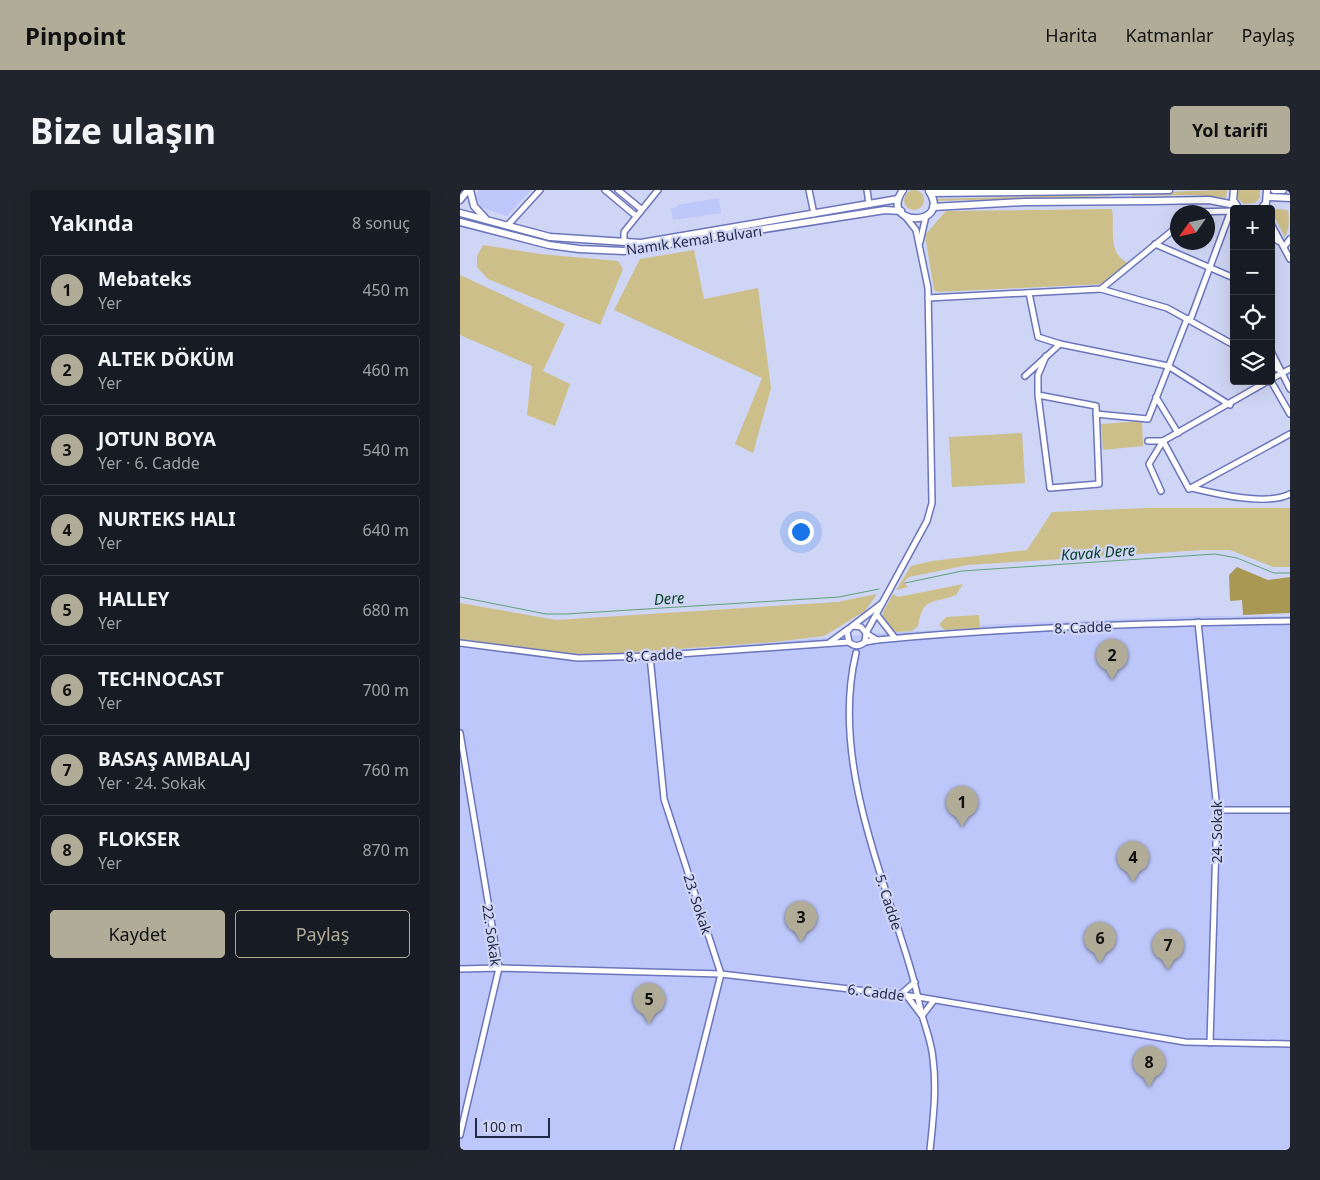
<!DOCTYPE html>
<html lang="tr">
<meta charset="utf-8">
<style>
body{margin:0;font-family:"Noto Sans",sans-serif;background:#20242c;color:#f1f3f6}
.controls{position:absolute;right:15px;top:15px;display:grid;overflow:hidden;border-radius:5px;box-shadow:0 5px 20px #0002}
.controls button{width:45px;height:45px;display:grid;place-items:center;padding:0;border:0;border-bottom:1px solid #363941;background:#171b24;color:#f1f3f6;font:25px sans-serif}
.compass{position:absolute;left:710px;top:15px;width:45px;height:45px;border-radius:50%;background:#171b24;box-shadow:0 5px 20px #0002;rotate:236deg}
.scale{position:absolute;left:15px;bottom:12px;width:75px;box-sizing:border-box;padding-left:5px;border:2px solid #252a47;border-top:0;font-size:14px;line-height:18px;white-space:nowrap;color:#252a47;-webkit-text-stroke:4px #cfd5f4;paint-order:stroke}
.you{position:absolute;left:340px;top:341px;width:18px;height:18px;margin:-12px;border:4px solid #fff;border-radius:50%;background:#1a73e8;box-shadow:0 0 0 8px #1a73e833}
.badge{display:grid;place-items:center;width:32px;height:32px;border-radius:50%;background:#b1ac97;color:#111;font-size:16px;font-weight:700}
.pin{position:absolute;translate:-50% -41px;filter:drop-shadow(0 1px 2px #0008)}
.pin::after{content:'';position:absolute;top:26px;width:18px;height:15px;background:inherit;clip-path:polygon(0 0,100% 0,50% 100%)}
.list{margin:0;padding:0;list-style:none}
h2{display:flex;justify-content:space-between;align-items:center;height:65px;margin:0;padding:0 20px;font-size:21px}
h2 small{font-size:16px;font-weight:400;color:#9ea1a6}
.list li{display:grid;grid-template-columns:32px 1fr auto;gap:15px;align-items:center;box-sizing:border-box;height:70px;margin:0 10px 10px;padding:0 10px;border:1px solid #363941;border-radius:5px}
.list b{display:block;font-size:19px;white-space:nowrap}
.list p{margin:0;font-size:16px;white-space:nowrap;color:#9ea1a6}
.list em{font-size:16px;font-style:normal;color:#9ea1a6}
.actions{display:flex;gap:10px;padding:15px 20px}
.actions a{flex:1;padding:11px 0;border:1px solid #b1ac97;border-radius:5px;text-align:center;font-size:18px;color:#b1ac97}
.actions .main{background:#b1ac97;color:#111}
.icon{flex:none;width:28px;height:28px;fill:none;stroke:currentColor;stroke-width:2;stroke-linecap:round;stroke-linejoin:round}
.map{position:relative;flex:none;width:830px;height:960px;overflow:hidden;border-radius:5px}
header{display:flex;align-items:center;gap:30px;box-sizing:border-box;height:70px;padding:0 25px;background:#b1ac97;color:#111}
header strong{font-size:24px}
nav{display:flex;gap:28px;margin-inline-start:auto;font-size:18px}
.intro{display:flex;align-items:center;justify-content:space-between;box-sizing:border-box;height:120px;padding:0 30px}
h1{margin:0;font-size:35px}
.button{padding:12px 22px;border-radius:5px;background:#b1ac97;color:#111;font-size:18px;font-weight:700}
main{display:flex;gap:30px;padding:0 30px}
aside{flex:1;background:#171b24;border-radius:5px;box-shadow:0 5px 20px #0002}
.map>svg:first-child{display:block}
.built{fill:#bdc7f9}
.green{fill:#ccbf89}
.forest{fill:#a89853}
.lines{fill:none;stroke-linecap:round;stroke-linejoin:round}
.stream{stroke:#5fa27a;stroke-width:1}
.minor-casing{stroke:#6b75bb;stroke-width:8}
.major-casing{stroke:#6b75bb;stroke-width:9}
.minor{stroke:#fff;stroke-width:5}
.major{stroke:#fff;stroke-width:6}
.labels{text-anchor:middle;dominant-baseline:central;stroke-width:4.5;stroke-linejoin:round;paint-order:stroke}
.street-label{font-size:14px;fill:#252a47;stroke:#cfd5f4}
.water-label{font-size:15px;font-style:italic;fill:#053d22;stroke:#cfd5f4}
</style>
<header>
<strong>Pinpoint</strong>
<nav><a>Harita</a><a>Katmanlar</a><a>Paylaş</a></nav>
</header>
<div class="intro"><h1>Bize ulaşın</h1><a class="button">Yol tarifi</a></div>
<main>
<aside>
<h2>Yakında<small>8 sonuç</small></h2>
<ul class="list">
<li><span class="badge">1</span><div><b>Mebateks</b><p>Yer</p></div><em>450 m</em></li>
<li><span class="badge">2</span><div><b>ALTEK DÖKÜM</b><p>Yer</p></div><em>460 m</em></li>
<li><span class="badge">3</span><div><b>JOTUN BOYA</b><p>Yer · 6. Cadde</p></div><em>540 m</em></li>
<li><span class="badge">4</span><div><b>NURTEKS HALI</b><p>Yer</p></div><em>640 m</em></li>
<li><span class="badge">5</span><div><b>HALLEY</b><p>Yer</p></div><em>680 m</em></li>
<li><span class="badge">6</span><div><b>TECHNOCAST</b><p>Yer</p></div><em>700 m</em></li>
<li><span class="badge">7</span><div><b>BASAŞ AMBALAJ</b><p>Yer · 24. Sokak</p></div><em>760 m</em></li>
<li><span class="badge">8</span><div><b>FLOKSER</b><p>Yer</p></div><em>870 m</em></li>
</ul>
<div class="actions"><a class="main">Kaydet</a><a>Paylaş</a></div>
</aside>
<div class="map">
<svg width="830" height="960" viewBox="0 0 830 960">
<rect width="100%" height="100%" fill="#cfd5f4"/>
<g class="built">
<path d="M19,0H71L47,26L21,17L16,6Z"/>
<path d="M259,8L261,23L213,30L211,19L217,17V15Z"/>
<path d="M736,426H830V960H0V452L119,468L436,442L520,438V435Z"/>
</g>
<g class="green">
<path d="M767,0L766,8L734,5L672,6V3Z"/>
<path d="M778,0H800V7L795,13L784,14L778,9Z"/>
<circle cx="454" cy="10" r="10"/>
<path d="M651,4V6L475,11V9Z"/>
<path d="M652,19C655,37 647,66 669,73L643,94L478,102L474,100L465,45L486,21Z"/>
<path d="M816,19L828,20C829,30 830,37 825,47L813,24Z"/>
<path d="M23,55L80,64L158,71L163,79L140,135L28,89L17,77V66Z"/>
<path d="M234,60L244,109L298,98L311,198L293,263L275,254L302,188L154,120L180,69Z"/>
<path d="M0,85L105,134L83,181L110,194L95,236L67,225L72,176L0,145Z"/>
<path d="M682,231L683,256L643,260L641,234Z"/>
<path d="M562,243L565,293L492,297L489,247Z"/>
<path d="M686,318H830V377H813L770,360H743L508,375L449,387L444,392L448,397L436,400L451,376L472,371L567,360L592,322Z"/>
<path d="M503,394L496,405C473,414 463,406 458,436L452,441L436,442L422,429L423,422L433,404L438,407Z"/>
<path d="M417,404L405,421L364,446L315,452L119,466L0,449V413L96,430L377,412Z"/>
<path d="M519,425L520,438L485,440L479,435L486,427Z"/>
</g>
<path class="forest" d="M777,377L808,390L830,387V423L783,425L782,410L770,411L769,385Z"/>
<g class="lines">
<g class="stream">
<path d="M445,393L502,381L755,364L777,368L814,383H830"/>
<path d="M0,407L86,424H106L379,407L419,399"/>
</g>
<defs>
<g id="minor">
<path d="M145,0L176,26"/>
<path d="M158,0L181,19"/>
<path d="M349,0L354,24"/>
<path d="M407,0L409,14"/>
<path d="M734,22L774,21"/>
<path d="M811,34L830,69"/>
<path d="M47,36L80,0"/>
<path d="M811,44L818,51"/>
<path d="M164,52V42L198,0"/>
<path d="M460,52L466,26"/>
<path d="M695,54L774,88"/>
<path d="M824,57L830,49"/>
<path d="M641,99L707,118L774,155"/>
<path d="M569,103L578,147L600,154L708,176L770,215"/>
<path d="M468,108L641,99L718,36"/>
<path d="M811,161L830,199"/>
<path d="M811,175L821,181"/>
<path d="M565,186L600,154"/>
<path d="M811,189L830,179"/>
<path d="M811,191L830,224"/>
<path d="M578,205L590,298L639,294L636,216L578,205V185L586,166"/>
<path d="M696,207L718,243"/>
<path d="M636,224L688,229L727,129L731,128L770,23"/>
<path d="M688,251H703L808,191"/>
<path d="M732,298C757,304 806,316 830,304"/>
<path d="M701,301L689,274L703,251L729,299L830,244"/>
<path d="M417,425L435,448"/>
<path d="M738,432L757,620L750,853"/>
<path d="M393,436L401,437L406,443L405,452C399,457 394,457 389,452L387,442L391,437L421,414"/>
<path d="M417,450C554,437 692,433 830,431"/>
<path d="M405,452L417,450L406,443L467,331L472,313L468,98L456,40L445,26"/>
<path d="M0,453L118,468L190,466L389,452"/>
<path d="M369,453L388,439"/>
<path d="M396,463C371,567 421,679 450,777C455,793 458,809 462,825C466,839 472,854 473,869C477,899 473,930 470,960"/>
<path d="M190,466L204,609L261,784L217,960"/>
<path d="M0,543L39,778L0,945"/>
<path d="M757,620H830"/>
<path d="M0,779L39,778L261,784L458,807L725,852L830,854"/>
<path d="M440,805L455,792"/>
<path d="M447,806L462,826L474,810"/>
</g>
<g id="major">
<path d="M10,0L14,16L25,28"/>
<path d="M443,0C417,37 493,38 469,1"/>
<path d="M774,0L773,10L779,19"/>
<path d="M814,0H823"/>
<path d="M471,3L709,0"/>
<path d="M808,7L830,8"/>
<path d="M0,10L8,0"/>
<path d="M473,17L564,12L693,11L749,10L775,15"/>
<path d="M801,19L806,13L807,0"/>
<path d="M0,23L90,47L181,53L438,9"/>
<path d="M0,32L89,55L119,59L164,61L425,20L441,21"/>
</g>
</defs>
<use href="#minor" class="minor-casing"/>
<use href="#major" class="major-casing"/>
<use href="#minor" class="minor"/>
<use href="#major" class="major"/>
</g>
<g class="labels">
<g class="street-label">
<text transform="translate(234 50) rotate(-8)">Namık Kemal Bulvarı</text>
<text transform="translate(623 437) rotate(-2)">8. Cadde</text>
<text transform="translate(194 465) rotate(-3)">8. Cadde</text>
<text transform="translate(756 642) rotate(-90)">24. Sokak</text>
<text transform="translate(429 712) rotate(72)">5. Cadde</text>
<text transform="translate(238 714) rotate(72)">23. Sokak</text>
<text transform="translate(32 745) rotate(82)">22. Sokak</text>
<text transform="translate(416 802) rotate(7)">6. Cadde</text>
</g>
<g class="water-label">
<text transform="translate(638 362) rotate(-4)">Kavak Dere</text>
<text transform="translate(209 408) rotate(-4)">Dere</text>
</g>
</g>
</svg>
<div class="controls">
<button>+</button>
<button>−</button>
<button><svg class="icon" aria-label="locate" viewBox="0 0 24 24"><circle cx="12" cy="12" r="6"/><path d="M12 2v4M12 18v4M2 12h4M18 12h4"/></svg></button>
<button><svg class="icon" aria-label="layers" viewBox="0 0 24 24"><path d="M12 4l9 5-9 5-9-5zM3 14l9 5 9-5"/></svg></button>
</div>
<svg class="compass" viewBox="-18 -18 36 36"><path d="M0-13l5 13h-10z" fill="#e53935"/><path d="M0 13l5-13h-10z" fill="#9ea1a6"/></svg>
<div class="scale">100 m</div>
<div class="you"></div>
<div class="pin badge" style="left:502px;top:637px">1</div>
<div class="pin badge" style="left:652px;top:490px">2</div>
<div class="pin badge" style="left:341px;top:752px">3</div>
<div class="pin badge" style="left:673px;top:692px">4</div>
<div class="pin badge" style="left:189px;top:834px">5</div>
<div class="pin badge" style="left:640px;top:773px">6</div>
<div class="pin badge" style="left:708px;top:780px">7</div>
<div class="pin badge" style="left:689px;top:897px">8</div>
</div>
</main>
